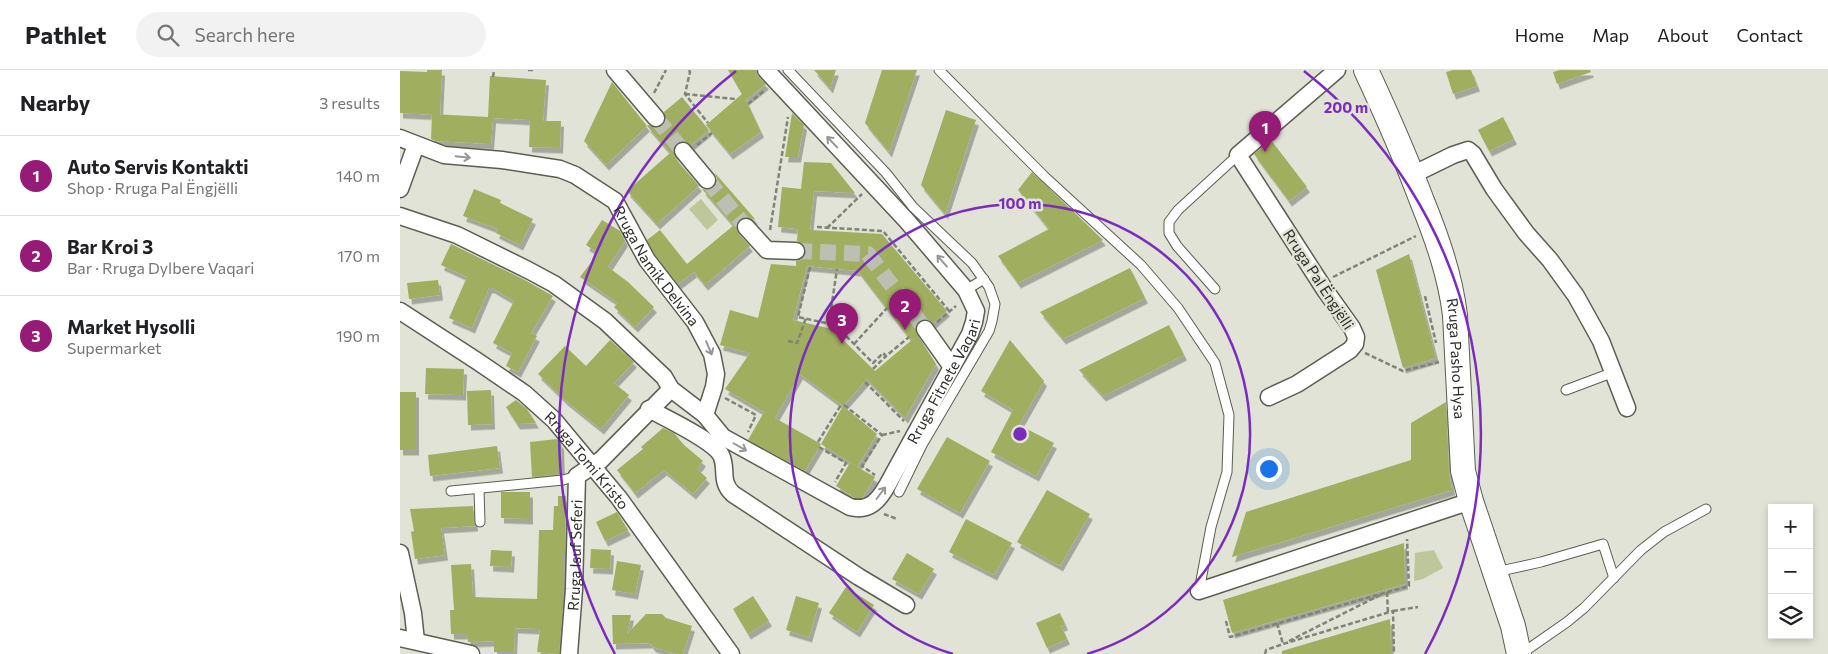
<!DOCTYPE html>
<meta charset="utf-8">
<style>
body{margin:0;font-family:Commissioner,sans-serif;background:#f2f2f2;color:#202124}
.controls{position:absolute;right:15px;bottom:15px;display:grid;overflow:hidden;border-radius:0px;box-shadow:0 2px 8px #0003}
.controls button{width:45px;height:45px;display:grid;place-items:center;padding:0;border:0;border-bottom:1px solid #e0e0e0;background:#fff;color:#202124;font:25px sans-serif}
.you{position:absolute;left:868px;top:398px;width:18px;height:18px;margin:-12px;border:4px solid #fff;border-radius:50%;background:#1a73e8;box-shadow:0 0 0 8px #1a73e833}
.badge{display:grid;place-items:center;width:32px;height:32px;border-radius:50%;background:#961b76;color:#fff;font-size:16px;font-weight:700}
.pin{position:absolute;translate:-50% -41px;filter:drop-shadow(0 1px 2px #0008)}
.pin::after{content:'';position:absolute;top:26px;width:18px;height:15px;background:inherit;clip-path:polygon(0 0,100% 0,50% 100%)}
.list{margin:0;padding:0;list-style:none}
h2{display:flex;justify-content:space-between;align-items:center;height:65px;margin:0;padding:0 20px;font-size:21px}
h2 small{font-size:16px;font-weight:400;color:#757577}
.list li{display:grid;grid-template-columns:32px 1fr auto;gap:15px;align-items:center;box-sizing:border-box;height:80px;padding:0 20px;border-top:1px solid #e0e0e0}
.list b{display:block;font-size:19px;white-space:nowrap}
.list p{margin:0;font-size:16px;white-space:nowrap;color:#757577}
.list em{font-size:16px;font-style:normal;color:#757577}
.icon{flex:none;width:28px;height:28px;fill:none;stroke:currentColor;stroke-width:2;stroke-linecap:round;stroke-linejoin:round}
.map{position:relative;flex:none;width:1428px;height:584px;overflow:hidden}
header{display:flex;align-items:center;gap:30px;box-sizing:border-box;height:70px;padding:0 25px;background:#fff;border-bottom:1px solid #e0e0e0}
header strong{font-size:24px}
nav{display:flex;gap:28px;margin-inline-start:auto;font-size:18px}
.search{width:350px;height:45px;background:#f2f2f2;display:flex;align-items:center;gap:12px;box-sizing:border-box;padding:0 18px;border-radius:28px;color:#757577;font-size:19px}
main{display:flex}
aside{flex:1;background:#fff}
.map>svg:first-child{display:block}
.green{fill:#bdc799}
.building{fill:#9fae5f;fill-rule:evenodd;filter:url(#shadow)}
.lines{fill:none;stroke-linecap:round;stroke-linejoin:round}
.street-tunnel{stroke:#bcbfb2;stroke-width:16;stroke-dasharray:16 8;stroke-linecap:butt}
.lane-casing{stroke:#5b5e52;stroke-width:11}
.street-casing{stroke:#5b5e52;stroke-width:19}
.secondary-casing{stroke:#5b5e52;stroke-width:26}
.path{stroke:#818379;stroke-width:2.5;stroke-dasharray:5 2.5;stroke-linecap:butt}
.lane{stroke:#fff;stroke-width:9}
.street{stroke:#fff;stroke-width:16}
.secondary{stroke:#fff;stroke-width:24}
.oneway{stroke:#969694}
.ring{fill:none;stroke:#7b2cbf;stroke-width:2.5}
.labels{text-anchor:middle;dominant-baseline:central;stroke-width:5;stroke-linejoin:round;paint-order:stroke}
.street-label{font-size:15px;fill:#2c2e28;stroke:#e0e3d5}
.centre{fill:#7b2cbf;stroke:#e0e3d5;stroke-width:2.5}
.ring-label{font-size:15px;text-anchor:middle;font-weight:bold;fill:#7b2cbf;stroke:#e0e3d5;stroke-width:5;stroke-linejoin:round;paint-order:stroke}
</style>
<header>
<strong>Pathlet</strong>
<div class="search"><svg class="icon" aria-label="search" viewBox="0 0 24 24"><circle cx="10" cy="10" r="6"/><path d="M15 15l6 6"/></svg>Search here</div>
<nav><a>Home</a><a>Map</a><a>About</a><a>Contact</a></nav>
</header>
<main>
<aside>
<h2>Nearby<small>3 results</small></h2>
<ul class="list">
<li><span class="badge">1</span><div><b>Auto Servis Kontakti</b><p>Shop · Rruga Pal Ëngjëlli</p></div><em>140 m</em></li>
<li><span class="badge">2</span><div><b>Bar Kroi 3</b><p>Bar · Rruga Dylbere Vaqari</p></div><em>170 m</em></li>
<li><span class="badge">3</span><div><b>Market Hysolli</b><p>Supermarket</p></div><em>190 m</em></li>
</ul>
</aside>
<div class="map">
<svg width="1428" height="584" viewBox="0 0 1428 584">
<defs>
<filter id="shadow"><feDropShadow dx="3" dy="5.5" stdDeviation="0" flood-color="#0004"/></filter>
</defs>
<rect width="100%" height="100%" fill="#e0e3d5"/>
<g class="green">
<path d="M301,129L318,150L307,160L289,139Z"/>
<path d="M1034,480L1043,498L1023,509L1014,511L1015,483Z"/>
</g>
<g class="building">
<path d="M27,0H42L40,45L0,43V1L27,2Z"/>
<path d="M328,0H356L358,6L366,14L346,30L361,62L330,84L306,55L342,24Z"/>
<path d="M414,0H436L430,18Z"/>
<path d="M482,0H517L489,82L465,53Z"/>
<path d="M1053,0H1071L1077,16L1053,24L1046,2Z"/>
<path d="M1160,0H1190L1191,2L1157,14L1153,2Z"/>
<path d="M90,6L146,10L143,51H161L160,78L129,77L130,50L93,48L91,74L36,71L31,69L32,44L88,47Z"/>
<path d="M212,12L247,56L206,95L184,71Z"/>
<path d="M282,27L309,60L291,75L286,72L281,71L276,74L274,78L275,88L299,116L257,154L227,121L270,83L273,86L247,56L249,55L257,58L262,56L266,51L264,42Z"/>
<path d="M546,40L576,50L545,144L521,115Z"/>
<path d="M392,43L404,55L398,87H385Z"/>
<path d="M1103,47L1114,69L1089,81L1078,60Z"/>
<path d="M871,70L907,117L889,131L854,84Z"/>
<path d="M404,92L431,93L455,123L414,121L410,160L482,164L547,241L533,253L529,250L524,249L519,251L516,255L517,264L536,294L505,348L467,309L443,336L400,304L375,348L421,374L405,401L348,370L364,342L325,319L350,283L320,275L330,240L358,248L371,194L396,196V191L401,190L405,186V177L402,173L397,171L398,159L378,157L382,117L401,119ZM407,196L458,201L511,270L513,269L475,301L432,259L393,250Z"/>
<path d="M632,102L703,170L618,213L598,186L649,159L618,120Z"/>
<path d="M315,103L355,149L343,147L339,150L336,154L338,163L350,176L305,215L291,198L294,202L278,214L255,185L247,170L260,160L287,194L334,155L335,157L302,119L308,120L314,117L317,109Z"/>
<path d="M74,119L101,130L100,133L133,149L120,175L96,163L98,159L63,146Z"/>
<path d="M202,150L220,161L225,171L208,197L228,212L254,237L235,257L214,237L218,233L180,207L198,183L186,175Z"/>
<path d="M51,174L123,209L153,226L131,263L137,266L118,302L106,296L112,283L93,273L114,231L92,218H89L72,258L49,248L67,207L41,195Z"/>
<path d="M1009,184L1036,288L1003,298L976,200Z"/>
<path d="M730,198L745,228L663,269L640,242Z"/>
<path d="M38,210L40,225L9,229L7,213Z"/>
<path d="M769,255L784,285L703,326L679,300Z"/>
<path d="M210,270L234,292L214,313L229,325L201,359L166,331L138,304L165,276L186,296Z"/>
<path d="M610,270L644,311L619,355L654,373L636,406L591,382L613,340L581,321Z"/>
<path d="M26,298L64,299L63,325L25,324Z"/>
<path d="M91,320L92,354L68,355L67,321Z"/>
<rect x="0" y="322" width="16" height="58"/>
<path d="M116,330L127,339L136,353L117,354L106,337Z"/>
<path d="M1046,332L1049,402L1052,420L832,487L846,442L1011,390V353Z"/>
<path d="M443,336L477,364L457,397L421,374Z"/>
<path d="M263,358L274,363L284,375L303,391L297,399L307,408L293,424L264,400L235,423L217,400L243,379L241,377Z"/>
<path d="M547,367L590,391L560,443L517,419Z"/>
<path d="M157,369L161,374L162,404L132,407L130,372Z"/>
<path d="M97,376L100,398L30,406L28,385Z"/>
<path d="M450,393L475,407L462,428H455L436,416Z"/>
<path d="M647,420L690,444L660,496L617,472Z"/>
<path d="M101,422H130V449L101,448Z"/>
<path d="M158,426H166L165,483H163V535L159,584L137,582L140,559L115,558L114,582H94V571L68,572L67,564H51L50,540H54L51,495L71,494L73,527L137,529L139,460H153L154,436H158Z"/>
<path d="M73,436L75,456L41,458L45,485L15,489L11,462L14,461L10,439Z"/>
<path d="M217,442L228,460L205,471L196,452Z"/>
<path d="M566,449L612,473L594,505L549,482Z"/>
<path d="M1004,473L1005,514L832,563L823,530Z"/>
<path d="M191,479L211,480L210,499L190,498Z"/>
<path d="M91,480L112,481L111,497L90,496Z"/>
<path d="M507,483L534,499L519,524L492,509Z"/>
<path d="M217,491L241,495L235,524L212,520Z"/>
<path d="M446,517L474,535L457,562L429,543Z"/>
<path d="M353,526L369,551L348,564L333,539Z"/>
<path d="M396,526L419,533L409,567L386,560Z"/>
<path d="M660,543L665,555L661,556L667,569L647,578L636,553Z"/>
<path d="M246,544H262L266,548L292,556L283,584H277L253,577L250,573L213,574L212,545H231L227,564Z"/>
<path d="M990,549L991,584H882V581Z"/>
</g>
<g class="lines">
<g class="street-tunnel">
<path d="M256,48L283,81"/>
<path d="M307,110L346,157"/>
<path d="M396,181L468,184L525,259"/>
</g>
<defs>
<g id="lane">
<path d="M388,0L486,103L513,137L572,193L589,217L595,234L592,251L589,261L522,375L499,422"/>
<path d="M539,0L644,106L741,195L778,238L815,293L829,345L827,402L811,457L799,521"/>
<path d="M815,219L777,176L769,163V152L778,140L838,85"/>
<path d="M566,220L584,209"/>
<path d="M1166,320L1214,302"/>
<path d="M79,419L80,452"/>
<path d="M51,421L163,410L177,406"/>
<path d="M1096,502L1141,492L1203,474L1214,508"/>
<path d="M1121,584L1167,552L1184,538L1241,480L1264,462L1306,439"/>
</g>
<g id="street">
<path d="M215,0L256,48"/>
<path id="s1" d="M0,68L44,85L102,90L160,99L175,105L215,131L247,190L295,252L312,284L316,304L314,317L305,345"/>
<path d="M283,81L307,110"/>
<path d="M1012,105L1053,85L1068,80L1073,84L1094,119L1126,163L1150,190L1176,226L1201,271L1227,338"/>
<path d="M0,119L16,75"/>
<path id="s2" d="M0,146L57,165L128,200L154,214L205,251L264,307L271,319L305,345L323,367L450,437C470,442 479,430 488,414L570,264L574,252L576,241L566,220L507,151L366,0"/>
<path d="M346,157L367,180L396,181"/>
<path id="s3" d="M0,241L77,291L124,323L154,350L219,428L331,584"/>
<path d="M525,259L552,297"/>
<path d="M869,327L897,314L950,280L955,274L956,267L952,258L925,220L838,85L937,0"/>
<path d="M249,339C265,348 313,370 321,385C328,399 319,411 333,424L459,507L506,535"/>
<path d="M0,483L13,543L16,571"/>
<path d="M799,521L1071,431"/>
<path d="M0,568L71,584"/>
<path id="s4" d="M169,584L174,519L177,406L201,390L271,319"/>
</g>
<g id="secondary">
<path id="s5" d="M966,0C986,43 1005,86 1022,131C1037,168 1050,205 1055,245L1063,401L1071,431L1113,556L1119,584"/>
</g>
</defs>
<use href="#lane" class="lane-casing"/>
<use href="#street" class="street-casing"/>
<use href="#secondary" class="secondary-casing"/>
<g class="path">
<path d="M128,0H135"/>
<path d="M289,0L290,2L285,24L308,53"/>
<path d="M93,7L94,0"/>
<path d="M254,23L266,0"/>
<path d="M285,24L336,29"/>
<path d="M348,34L365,20"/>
<path d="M297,75L312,63"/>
<path d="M417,157L483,161L550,242"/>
<path d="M427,158L462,124"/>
<path d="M370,160L388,47"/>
<path d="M410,197L398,247L435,255L473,293L483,283L486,286L509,267"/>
<path d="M933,207L1016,166"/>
<path d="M1025,226L1036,273"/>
<path d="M537,252L556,236"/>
<path d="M429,253L437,199"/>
<path d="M388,271L397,273L406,248"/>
<path d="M454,274L487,238"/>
<path d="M965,283L1003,301L1039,292"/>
<path d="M473,299L486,286"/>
<path d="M465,312L504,351"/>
<path d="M325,328L356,345L348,362"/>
<path d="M444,335L482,365L462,396L475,405"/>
<path d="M482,365L500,361"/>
<path d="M418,372L441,335"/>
<path d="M419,377L446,393L435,412"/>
<path d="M484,444L497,449"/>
<path d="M987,522L988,543"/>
<path d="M993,541L1018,537"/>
<path d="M826,551L830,567L1009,516L1007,469"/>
<path d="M877,553L883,574L884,573"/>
<path d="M889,571L980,525"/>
<path d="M865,584L866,580L883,574L993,541L994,584"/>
</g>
<use href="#lane" class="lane"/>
<use href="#street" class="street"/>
<use href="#secondary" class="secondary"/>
</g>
<defs><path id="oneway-shaft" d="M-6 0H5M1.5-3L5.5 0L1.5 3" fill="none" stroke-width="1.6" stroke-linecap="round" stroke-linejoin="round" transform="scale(1.25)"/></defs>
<g class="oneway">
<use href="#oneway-shaft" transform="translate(432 72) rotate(-134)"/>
<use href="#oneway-shaft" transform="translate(63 87) rotate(6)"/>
<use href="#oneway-shaft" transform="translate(542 191) rotate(-131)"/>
<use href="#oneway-shaft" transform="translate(309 278) rotate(67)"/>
<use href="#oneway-shaft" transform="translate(340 377) rotate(30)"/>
<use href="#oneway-shaft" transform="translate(481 423) rotate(-53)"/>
</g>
<g class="ring">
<path d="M553 584A230 230 0 1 1 687 584"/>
<path d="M215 584A461 461 0 0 1 336 1M904 1A461 461 0 0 1 1025 584"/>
</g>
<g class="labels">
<g class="street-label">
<text stroke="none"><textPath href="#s1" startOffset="305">Rruga Namik Delvina</textPath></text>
<text transform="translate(919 209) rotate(57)">Rruga Pal Ëngjëlli</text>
<text stroke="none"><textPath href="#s5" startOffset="305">Rruga Pasho Hysa</textPath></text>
<text stroke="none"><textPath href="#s2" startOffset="709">Rruga Fitnete Vaqari</textPath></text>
<text stroke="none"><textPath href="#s3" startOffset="241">Rruga Tomi Kristo</textPath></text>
<text stroke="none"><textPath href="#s4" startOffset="99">Rruga Isuf Seferi</textPath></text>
</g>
</g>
<circle cx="620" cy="364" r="8" class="centre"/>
<g class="ring-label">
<text x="946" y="43">200 m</text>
<text x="620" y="139">100 m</text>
</g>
</svg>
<div class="controls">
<button>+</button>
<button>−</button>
<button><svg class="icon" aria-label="layers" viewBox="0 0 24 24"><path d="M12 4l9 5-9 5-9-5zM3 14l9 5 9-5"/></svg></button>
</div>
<div class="you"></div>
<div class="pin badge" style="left:865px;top:82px">1</div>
<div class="pin badge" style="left:505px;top:260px">2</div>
<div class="pin badge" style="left:442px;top:274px">3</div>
</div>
</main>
